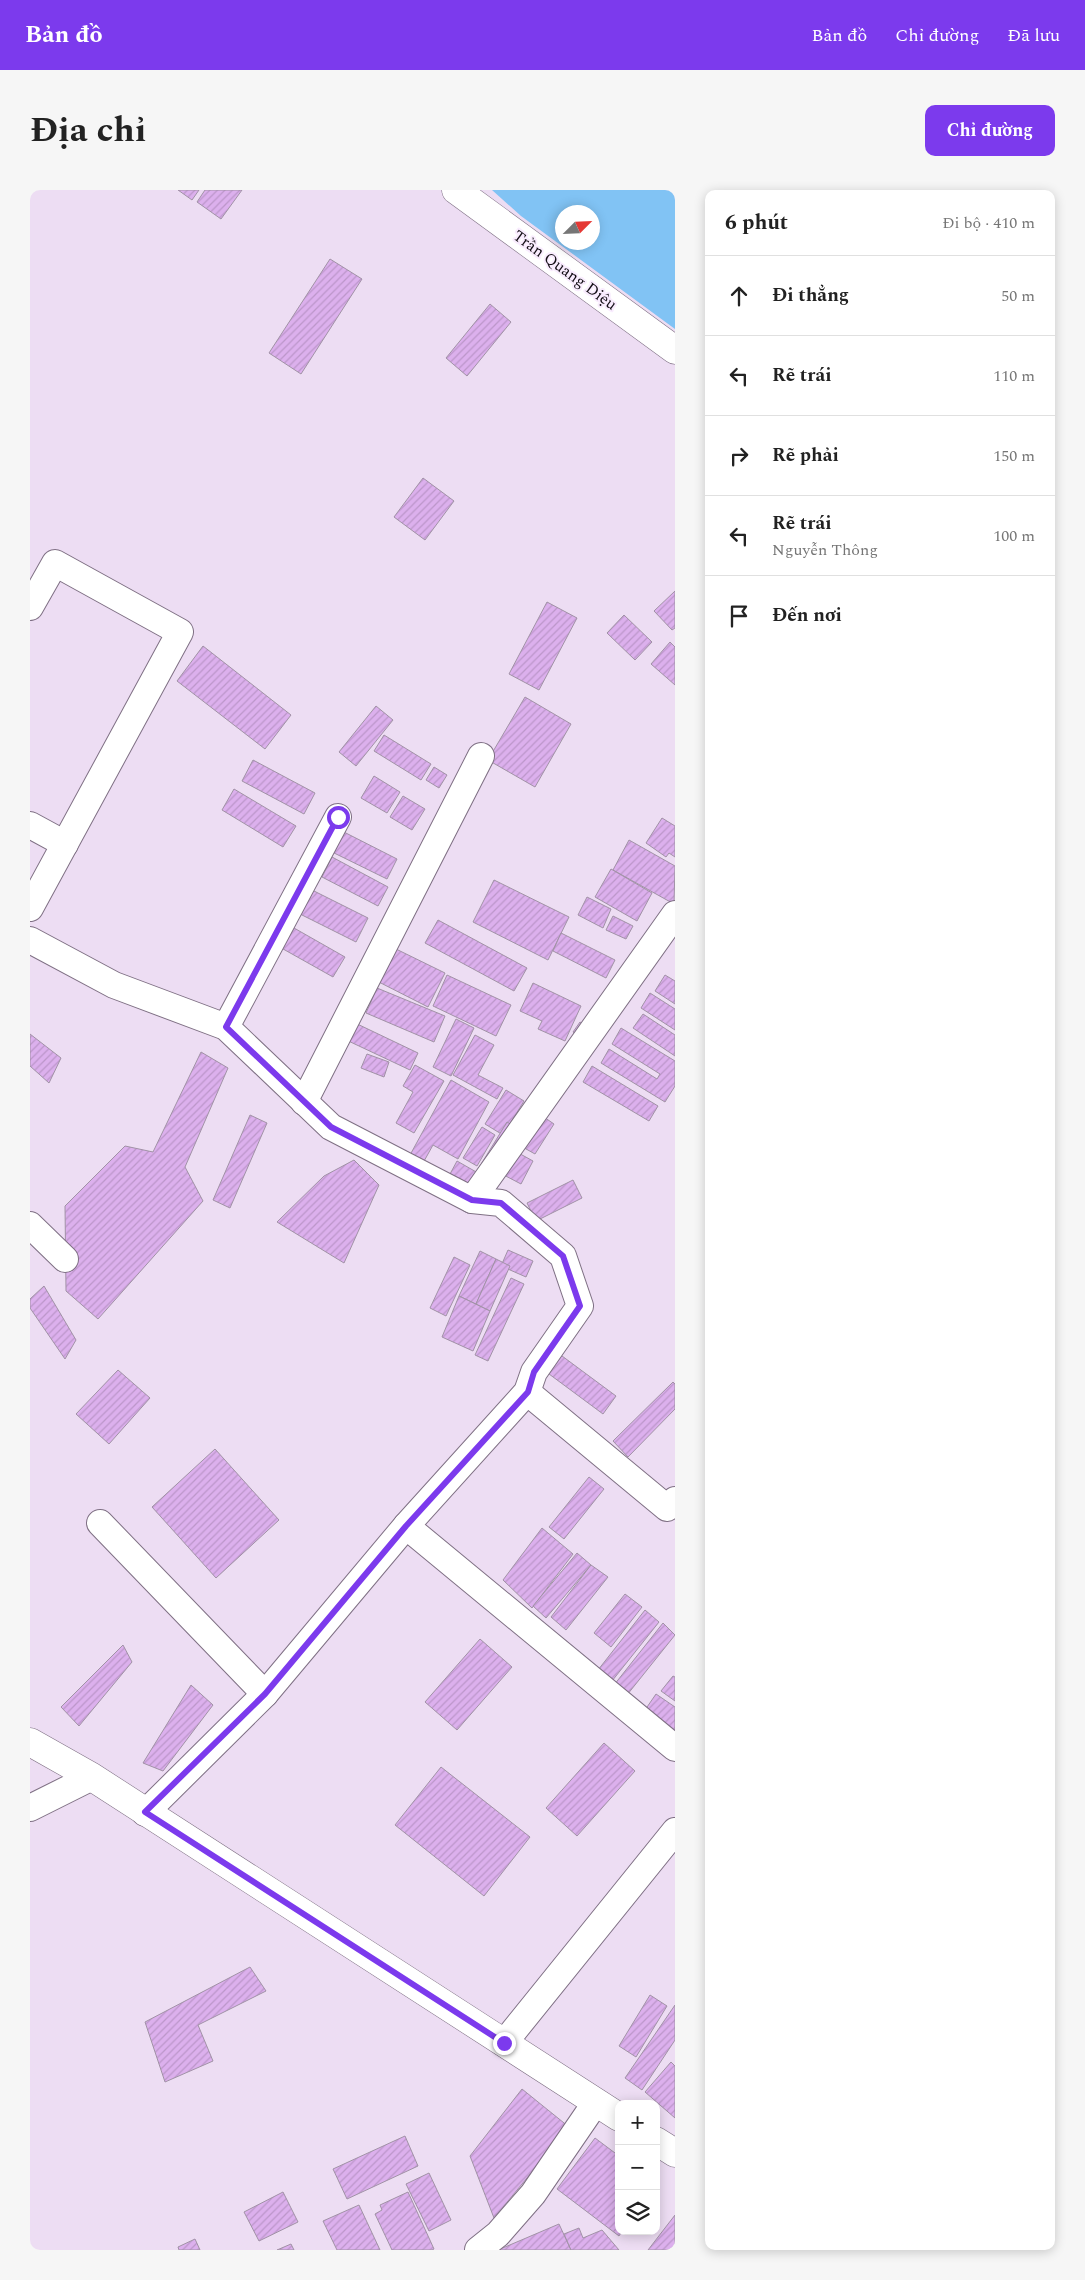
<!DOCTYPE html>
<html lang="vi">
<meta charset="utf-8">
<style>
body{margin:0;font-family:Spectral,serif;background:#f6f6f6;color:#222}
.controls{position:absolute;right:15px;bottom:15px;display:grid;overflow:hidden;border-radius:10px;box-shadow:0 2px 12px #0003}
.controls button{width:45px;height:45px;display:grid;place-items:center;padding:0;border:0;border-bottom:1px solid #e0e0e0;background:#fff;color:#222;font:25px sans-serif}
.compass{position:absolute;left:525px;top:15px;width:45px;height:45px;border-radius:50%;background:#fff;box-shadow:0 2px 12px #0003;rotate:66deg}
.stop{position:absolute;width:15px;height:15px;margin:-11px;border:4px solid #7c3aed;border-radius:50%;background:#fff}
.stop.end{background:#7c3aed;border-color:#fff;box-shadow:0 1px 5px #0008}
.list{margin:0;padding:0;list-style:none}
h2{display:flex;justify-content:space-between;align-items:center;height:65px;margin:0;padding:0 20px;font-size:21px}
h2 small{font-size:16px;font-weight:400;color:#767676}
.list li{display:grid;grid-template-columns:32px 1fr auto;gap:15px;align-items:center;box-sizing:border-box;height:80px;padding:0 20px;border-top:1px solid #e0e0e0}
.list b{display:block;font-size:19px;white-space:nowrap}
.list p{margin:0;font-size:16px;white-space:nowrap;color:#767676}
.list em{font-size:16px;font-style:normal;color:#767676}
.icon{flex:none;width:28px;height:28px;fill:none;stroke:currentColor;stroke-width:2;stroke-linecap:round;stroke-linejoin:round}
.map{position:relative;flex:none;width:645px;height:2060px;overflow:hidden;border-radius:10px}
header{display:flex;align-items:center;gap:30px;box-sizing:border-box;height:70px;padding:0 25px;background:#7c3aed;color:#fff}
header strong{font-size:24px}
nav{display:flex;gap:28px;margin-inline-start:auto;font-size:18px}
.intro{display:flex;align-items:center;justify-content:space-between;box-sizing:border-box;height:120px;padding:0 30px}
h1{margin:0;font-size:35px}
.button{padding:12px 22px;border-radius:10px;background:#7c3aed;color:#fff;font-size:18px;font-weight:700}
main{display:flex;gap:30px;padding:0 30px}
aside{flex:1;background:#fff;border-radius:10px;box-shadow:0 2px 12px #0003}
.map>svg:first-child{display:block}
.water{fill:#81c3f4;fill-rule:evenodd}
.building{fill:url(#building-hatch);stroke:#a192a6}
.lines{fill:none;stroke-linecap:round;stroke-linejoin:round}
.street-casing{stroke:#7f7084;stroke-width:28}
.secondary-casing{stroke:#7f7084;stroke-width:29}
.street{stroke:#fff;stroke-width:26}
.secondary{stroke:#fff;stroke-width:28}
.route{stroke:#7c3aed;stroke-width:6}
.labels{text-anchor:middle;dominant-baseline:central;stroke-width:4;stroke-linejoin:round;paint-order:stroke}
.street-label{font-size:16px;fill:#120d14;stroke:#f9ecfe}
</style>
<header>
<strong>Bản đồ</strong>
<nav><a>Bản đồ</a><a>Chỉ đường</a><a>Đã lưu</a></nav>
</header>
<div class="intro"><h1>Địa chỉ</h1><a class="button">Chỉ đường</a></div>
<main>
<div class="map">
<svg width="645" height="2060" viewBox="0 0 645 2060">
<defs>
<pattern id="building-hatch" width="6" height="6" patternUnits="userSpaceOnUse" patternTransform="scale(1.25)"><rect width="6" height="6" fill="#dcb0ed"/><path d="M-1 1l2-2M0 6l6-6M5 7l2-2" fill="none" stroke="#bc96ca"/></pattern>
</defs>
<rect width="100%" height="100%" fill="#edddf3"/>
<path class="water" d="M462,0H645V139L491,26ZM532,22H562V52H532Z"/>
<g class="building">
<path d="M148,0H169L162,10Z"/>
<path d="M175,0H212L191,29L167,12Z"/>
<path d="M300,69L332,89L271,184L239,163Z"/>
<path d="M460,114L481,132L437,186L416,168Z"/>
<path d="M393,288L424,311L395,350L364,327Z"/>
<path d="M645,401V438L642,440L624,421Z"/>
<path d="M517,412L547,428L509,500L479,484Z"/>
<path d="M594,425L622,452L605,470L577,443Z"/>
<path d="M640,452L645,457V495L621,474Z"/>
<path d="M173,456L261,525L235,559L147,491Z"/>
<path d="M495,507L541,534L505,597L458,570Z"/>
<path d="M346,516L363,530L326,576L309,562Z"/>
<path d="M354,545L401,574L391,590L344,561Z"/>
<path d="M223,570L285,603L274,624L212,591Z"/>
<path d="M404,577L417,585L409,598L396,590Z"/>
<path d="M344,586L370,602L357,623L331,608Z"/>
<path d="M204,599L266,636L253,657L192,620Z"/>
<path d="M373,606L395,619L382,640L360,627Z"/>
<path d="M632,628L645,636V667L639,663L636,667L616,653Z"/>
<path d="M308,639L367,669L357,689L298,660Z"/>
<path d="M599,650L645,676L644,714L583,680Z"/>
<path d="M302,667L358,697L348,716L292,687Z"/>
<path d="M581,679L622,703L607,731L565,707Z"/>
<path d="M464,690L539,727L518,770L443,732Z"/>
<path d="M276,697L338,728L326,752L264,721Z"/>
<path d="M557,707L581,719L573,738L548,725Z"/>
<path d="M583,726L603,736L596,749L576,740Z"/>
<path d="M408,730L497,778L484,801L395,753Z"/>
<path d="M257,734L315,767L303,787L246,755Z"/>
<path d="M531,743L585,770L576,788L523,761Z"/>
<path d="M366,759L415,783L398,817L341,788Z"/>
<path d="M417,785L481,815L466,846L403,816Z"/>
<path d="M635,785L645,791V814L625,801Z"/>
<path d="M503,793L551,816L535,851L508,839L512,831L490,821Z"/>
<path d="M347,798L415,826L404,852L336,823Z"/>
<path d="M620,803L645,819V840L611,818Z"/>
<path d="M613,824L645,845V866L603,838Z"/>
<path d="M426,829L444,838L421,886L403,877Z"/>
<path d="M321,831L388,863L380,880L312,848Z"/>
<path d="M550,832L559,838L551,848L543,842Z"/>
<path d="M591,838L645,871V896L635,912L571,873L579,859L627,889L630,884L582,854Z"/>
<path d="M0,844L31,868L19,893L0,876Z"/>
<path d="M445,845L464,855L448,885L473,898L467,909L423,885Z"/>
<path d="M171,862L198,878L155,977L173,1011L68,1129L36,1101L35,1016L95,956L123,962Z"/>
<path d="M337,864L359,872L354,887L331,878Z"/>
<path d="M385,875L414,891L384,943L366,933L383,902L373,896Z"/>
<path d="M562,876L628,916L619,931L553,892Z"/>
<path d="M421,890L459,912L428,969L403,955L393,973L380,965Z"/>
<path d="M476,900L494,911L473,945L455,934Z"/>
<path d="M508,923L524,934L505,964L489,955Z"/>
<path d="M220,925L237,933L200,1018L183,1010Z"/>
<path d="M477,932L482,935L450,976Z"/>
<path d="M452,937L465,945L447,976L433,968Z"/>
<path d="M483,960L503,971L491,994L470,983Z"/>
<path d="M324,970L349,995L314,1073L247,1032L294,986Z"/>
<path d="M427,971L448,983L441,995L420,984Z"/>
<path d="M543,990L552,1008L506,1031L497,1013Z"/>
<path d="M478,1060L503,1071L496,1087L471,1076Z"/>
<path d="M450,1061L466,1069L446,1114L429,1106Z"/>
<path d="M424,1067L440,1075L416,1126L400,1118Z"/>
<path d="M466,1069L480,1076L460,1121L446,1114Z"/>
<path d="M481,1088L494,1094L458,1171L445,1165Z"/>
<path d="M14,1096L46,1150L35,1169L0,1118V1109Z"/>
<path d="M429,1106L460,1121L443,1161L412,1147Z"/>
<path d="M528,1163L586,1206L573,1224L515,1181Z"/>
<path d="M88,1180L120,1208L79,1254L46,1224Z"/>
<path d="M643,1192L645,1194V1219L598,1267L583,1251Z"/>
<path d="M185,1259L249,1330L186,1388L122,1317Z"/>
<path d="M559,1287L574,1299L534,1349L519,1337Z"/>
<path d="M512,1338L543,1364L502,1418L473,1390Z"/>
<path d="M547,1363L561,1375L516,1428L503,1416Z"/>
<path d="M561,1375L578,1387L536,1440L521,1427Z"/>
<path d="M595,1404L612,1417L581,1457L564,1443Z"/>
<path d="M615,1420L629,1432L582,1491L568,1480Z"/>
<path d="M633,1433L645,1445L597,1505L584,1495Z"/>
<path d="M450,1449L482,1477L427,1540L395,1512Z"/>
<path d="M93,1455L102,1472L49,1536L31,1517Z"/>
<path d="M643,1486L645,1487V1511L631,1501Z"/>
<path d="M161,1495L183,1515L133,1581L113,1573Z"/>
<path d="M626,1504L645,1517V1541L615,1520Z"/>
<path d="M574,1553L605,1581L547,1646L516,1618Z"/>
<path d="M411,1577L500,1647L454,1706L365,1635Z"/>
<path d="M220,1777L236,1801L168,1835L183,1871L135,1892L115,1832Z"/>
<path d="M620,1805L637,1816L606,1867L589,1856Z"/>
<path d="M645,1815V1850L612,1900L595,1888Z"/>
<path d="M641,1872L645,1876V1928L615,1902Z"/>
<path d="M492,1899L539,1937L464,2028L440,1966Z"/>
<path d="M375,1946L388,1976L317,2009L303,1979Z"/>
<path d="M565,1948L589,1966V2041H592L589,2046L527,1999Z"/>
<path d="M399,1983L421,2030L399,2041L376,1994Z"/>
<path d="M253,2002L268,2032L229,2051L214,2022Z"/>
<path d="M378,2002L404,2059L402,2060H362L345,2024L352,2020L350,2015Z"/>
<path d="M329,2015L350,2060H307L293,2031Z"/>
<path d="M645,2025V2060H618Z"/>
<path d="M529,2034L541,2060H468Z"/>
<path d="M549,2038L553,2048L572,2040L589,2060H541L534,2044Z"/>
<path d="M165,2049L170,2060H149L148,2057Z"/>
<path d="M261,2054L264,2060H247Z"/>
</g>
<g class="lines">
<defs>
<g id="street">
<path d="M0,417L25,373L150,442L0,718"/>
<path d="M0,635L35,654"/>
<path d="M0,750L84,795L196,837L301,937L442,1010L471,1013L533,1066L550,1116L504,1182L497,1202L376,1336L235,1504L115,1623"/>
<path d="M196,837L308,627"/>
<path d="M274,912L451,566"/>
<path d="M442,1010L645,724"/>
<path d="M0,1035L35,1069"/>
<path d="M497,1202L637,1318L645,1310"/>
<path d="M70,1333L235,1504"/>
<path d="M376,1336L645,1558"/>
<path d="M0,1618L62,1587"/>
<path d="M474,1853L645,1641"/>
<path d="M448,2060L468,2044L503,2004L566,1912"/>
</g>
<g id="secondary">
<path d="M426,0L645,160"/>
<path d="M0,1552L62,1587L589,1927"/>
<path d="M626,1951L645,1963"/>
</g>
</defs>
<use href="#street" class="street-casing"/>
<use href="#secondary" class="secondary-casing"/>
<use href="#street" class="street"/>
<use href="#secondary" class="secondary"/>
</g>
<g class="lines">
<path class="route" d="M308,627L196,837L301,937L442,1010L471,1013L533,1066L550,1116L504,1182L498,1202L376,1336L235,1504L115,1622L474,1853"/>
</g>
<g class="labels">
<g class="street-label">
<text transform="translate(535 80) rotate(36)">Trần Quang Diệu</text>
</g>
</g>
</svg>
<div class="controls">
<button>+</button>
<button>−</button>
<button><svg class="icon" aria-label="layers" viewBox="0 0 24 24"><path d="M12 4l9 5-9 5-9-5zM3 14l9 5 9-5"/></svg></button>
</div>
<svg class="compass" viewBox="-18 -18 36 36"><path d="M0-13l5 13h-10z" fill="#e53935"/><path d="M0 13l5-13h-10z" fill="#767676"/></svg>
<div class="stop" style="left:308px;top:627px"></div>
<div class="stop end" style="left:474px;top:1853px"></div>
</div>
<aside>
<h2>6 phút<small>Đi bộ · 410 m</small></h2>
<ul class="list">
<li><svg class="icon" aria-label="ahead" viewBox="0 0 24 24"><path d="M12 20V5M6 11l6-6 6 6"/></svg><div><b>Đi thẳng</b></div><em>50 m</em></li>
<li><svg class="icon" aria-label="left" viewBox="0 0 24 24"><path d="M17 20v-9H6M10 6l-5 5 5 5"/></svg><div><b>Rẽ trái</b></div><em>110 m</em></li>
<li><svg class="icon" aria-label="right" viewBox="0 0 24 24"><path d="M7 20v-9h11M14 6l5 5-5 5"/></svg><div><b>Rẽ phải</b></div><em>150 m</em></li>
<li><svg class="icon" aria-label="left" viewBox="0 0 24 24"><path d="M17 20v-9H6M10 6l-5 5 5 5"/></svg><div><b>Rẽ trái</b><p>Nguyễn Thông</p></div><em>100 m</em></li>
<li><svg class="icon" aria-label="arrive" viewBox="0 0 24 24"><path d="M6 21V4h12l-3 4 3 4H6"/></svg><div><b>Đến nơi</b></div></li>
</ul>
</aside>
</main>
